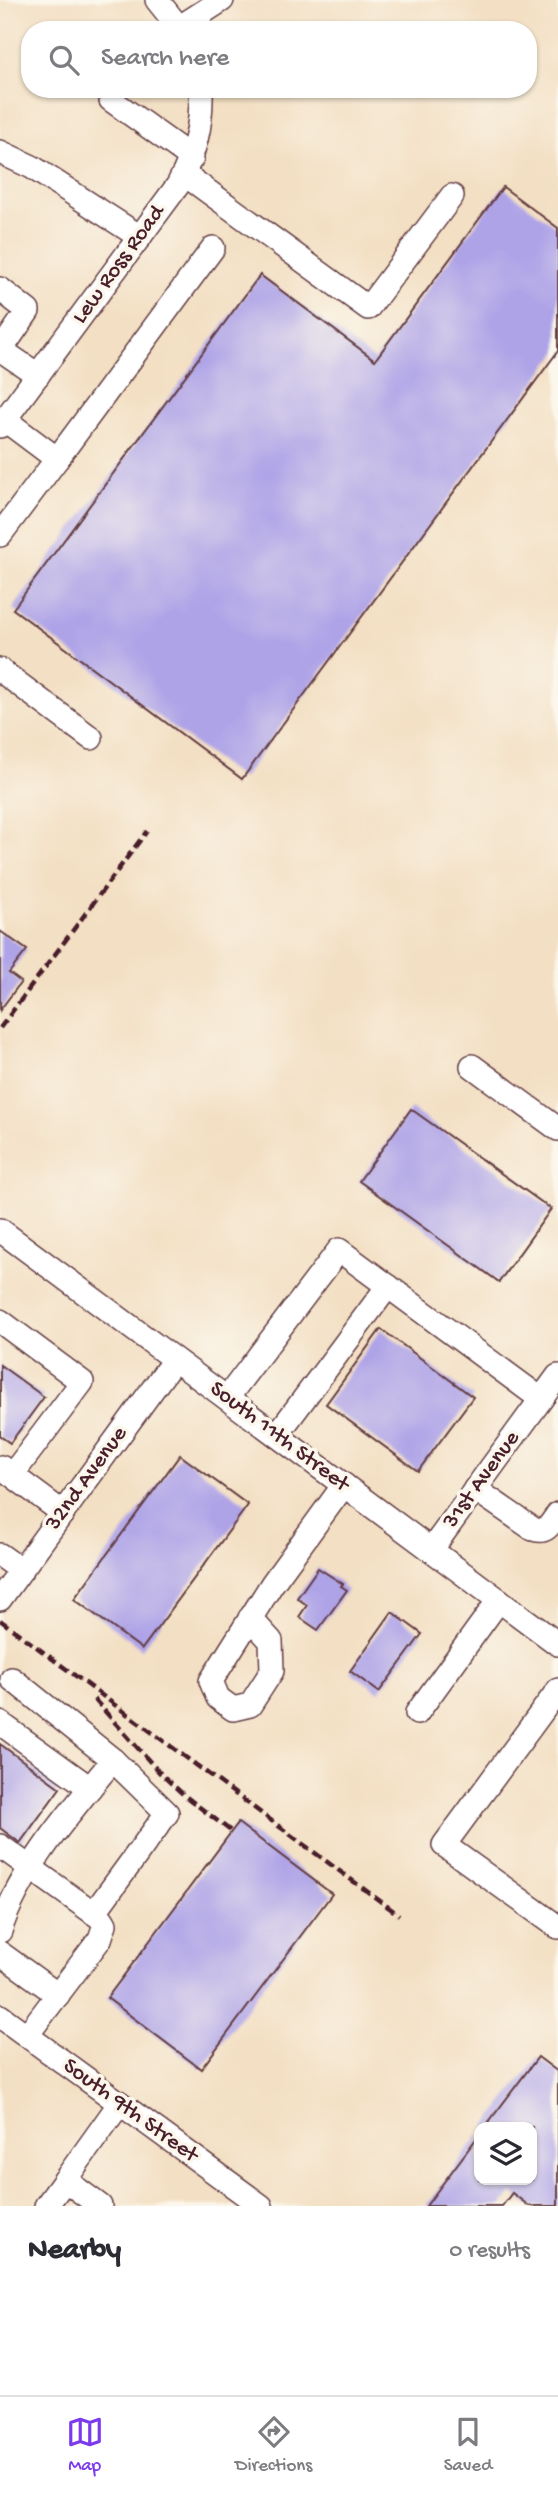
<!DOCTYPE html>
<style>
body{margin:0;font-family:"Gochi Hand",sans-serif;background:#f7f7f7;color:#2b2b33}
.controls{position:absolute;right:21px;bottom:21px;display:grid;overflow:hidden;border-radius:14px;box-shadow:0 2px 5px #0004}
.controls button{width:63px;height:63px;display:grid;place-items:center;padding:0;border:0;border-bottom:2px solid #e1e1e2;background:#fff;color:#2b2b33;font:35px sans-serif}
.list{margin:0;padding:0;list-style:none}
h2{display:flex;justify-content:space-between;align-items:center;height:91px;margin:0;padding:0 28px;font-size:30px}
h2 small{font-size:23px;font-weight:400;color:#7c7c81}
.icon{flex:none;width:38px;height:38px;fill:none;stroke:currentColor;stroke-width:2;stroke-linecap:round;stroke-linejoin:round}
.map{position:relative;flex:none;width:558px;height:2206px;overflow:hidden}
.search{position:absolute;background:#fff;box-shadow:0 2px 5px #0004;left:21px;right:21px;top:21px;height:77px;display:flex;align-items:center;gap:18px;box-sizing:border-box;padding:0 24px;border-radius:28px;color:#7c7c81;font-size:26px}
.sheet{height:189px;background:#fff}
nav{display:flex;justify-content:space-around;align-items:center;box-sizing:border-box;height:98px;border-top:2px solid #e1e1e2;background:#fff;font-size:19px;color:#7c7c81}
nav a{display:grid;justify-items:center;gap:4px}
nav .on{color:#7c3aed}
.map>svg:first-child{display:block}
.building{fill:#aea3e7}
.lines{fill:none;stroke-linecap:round;stroke-linejoin:round}
.minor-casing{stroke:#633c42;stroke-width:26}
.minor{stroke:#fff;stroke-width:23}
.rail{stroke:#4a1f2b;stroke-width:4.5;stroke-dasharray:10 5;stroke-linecap:butt}
.labels{text-anchor:middle;dominant-baseline:central;stroke-width:7;stroke-linejoin:round;paint-order:stroke}
.street-label{font-size:23px;fill:#4a1f2b;stroke:#fbf7ec}
</style>
<div class="map">
<svg width="558" height="2206" viewBox="0 0 558 2206">
<rect width="100%" height="100%" fill="#fbf7ec"/>
<filter id="ink" filterUnits="userSpaceOnUse"><feTurbulence type="fractalNoise" baseFrequency=".0143" numOctaves="2"/><feDisplacementMap in="SourceGraphic" scale="14" xChannelSelector="R" yChannelSelector="G"/><feConvolveMatrix kernelMatrix="1 2 1 2 8 2 1 2 1" color-interpolation-filters="sRGB"/></filter>
<filter id="wash" filterUnits="userSpaceOnUse"><feTurbulence type="fractalNoise" baseFrequency=".00686" numOctaves="4" result="noise"/><feDisplacementMap in="SourceGraphic" scale="28" xChannelSelector="R" yChannelSelector="G"/><feGaussianBlur stdDeviation="1.57" result="paint"/><feColorMatrix in="noise" values="0 0 0 0 0 0 0 0 0 0 0 0 0 0 0 0 0 1.4 0 .05"/><feComposite in="paint" operator="in"/></filter>
<g filter="url(#wash)">
<rect width="100%" height="100%" fill="#f3dfc3"/>
<g id="blocks">
<g class="building">
<path d="M503,187L558,228V351L242,779L13,609L260,275L375,360Z"/>
<path d="M0,931L27,950L9,973L21,982L0,1010Z"/>
<path d="M411,1109L551,1209L499,1282L359,1181Z"/>
<path d="M381,1329L473,1397L418,1471L326,1404Z"/>
<path d="M0,1365L44,1397L10,1443L0,1436Z"/>
<path d="M180,1455L248,1505L142,1649L74,1599Z"/>
<path d="M318,1568L343,1584L341,1586L347,1590L318,1630L299,1617L307,1605L297,1598Z"/>
<path d="M392,1612L422,1634L379,1692L350,1671Z"/>
<path d="M0,1744L60,1788L20,1843L0,1828Z"/>
<path d="M238,1823L332,1894L201,2069L107,1998Z"/>
<path d="M538,2057L558,2072V2206H529L512,2193L502,2206H426L479,2135V2180H532V2127H485Z"/>
</g>
</g>
</g>
<g filter="url(#ink)">
<use href="#blocks" fill-opacity="0" stroke="#633c42" stroke-width="2"/>
<g class="lines">
<defs>
<g id="minor">
<path d="M157,0L181,30"/>
<path d="M180,27L222,0"/>
<path d="M113,89L111,100L192,158"/>
<path d="M0,152L32,167L140,237"/>
<path d="M184,174L368,308L452,196"/>
<path d="M0,289L28,311L1,350L38,375"/>
<path d="M5,420L57,459L213,248"/>
<path d="M0,426L178,185C195,153 202,126 201,89"/>
<path d="M0,535L57,459"/>
<path d="M0,670L91,738"/>
<path d="M472,1066L558,1129"/>
<path d="M0,1230L558,1644"/>
<path d="M0,1321L82,1382L12,1475"/>
<path d="M227,1398L339,1250L541,1399"/>
<path d="M277,1435L388,1286"/>
<path d="M1,1467L63,1513"/>
<path d="M475,1489L533,1529C547,1534 550,1524 558,1514"/>
<path d="M431,1550L558,1376"/>
<path d="M0,1555L21,1570"/>
<path d="M0,1599L174,1360"/>
<path d="M250,1618L271,1641L272,1671L250,1705L233,1709L218,1698L211,1681L272,1584L344,1485"/>
<path d="M12,1679L113,1760L167,1813L94,1913"/>
<path d="M558,1690L444,1845L558,1927"/>
<path d="M417,1713L499,1600"/>
<path d="M0,1723L90,1788"/>
<path d="M0,1846L102,1919L105,1924L100,1939L27,2035"/>
<path d="M0,1931C19,1870 73,1809 113,1760"/>
<path d="M0,1953L58,1995"/>
<path d="M0,2016L261,2206"/>
<path d="M46,2206L65,2180"/>
<path d="M100,2206L65,2180L120,2103"/>
</g>
</defs>
<use href="#minor" class="minor-casing"/>
<use href="#minor" class="minor"/>
<g class="rail">
<path d="M0,1028L147,831"/>
<path d="M0,1620L399,1915"/>
<path d="M94,1699L160,1773L185,1796L232,1832"/>
</g>
</g>
</g>
<g class="labels">
<g class="street-label">
<text transform="translate(119 265) rotate(-54)">Lew Ross Road</text>
<text transform="translate(279 1437) rotate(37)">South 11th Street</text>
<text transform="translate(87 1479) rotate(-54)">32nd Avenue</text>
<text transform="translate(482 1480) rotate(-54)">31st Avenue</text>
<text transform="translate(130 2111) rotate(36)">South 9th Street</text>
</g>
</g>
</svg>
<div class="controls">
<button><svg class="icon" aria-label="layers" viewBox="0 0 24 24"><path d="M12 4l9 5-9 5-9-5zM3 14l9 5 9-5"/></svg></button>
</div>
<div class="search"><svg class="icon" aria-label="search" viewBox="0 0 24 24"><circle cx="10" cy="10" r="6"/><path d="M15 15l6 6"/></svg>Search here</div>
</div>
<section class="sheet">
<h2>Nearby<small>0 results</small></h2>
<ul class="list">
</ul>
</section>
<nav>
<a class="on"><svg class="icon" aria-label="map" viewBox="0 0 24 24"><path d="M3 6l6-2 6 2 6-2v14l-6 2-6-2-6 2zM9 4v14M15 6v14"/></svg>Map</a>
<a><svg class="icon" aria-label="directions" viewBox="0 0 24 24"><path d="M12 3l9 9-9 9-9-9zM9 14v-3h6M13 9l2 2-2 2"/></svg>Directions</a>
<a><svg class="icon" aria-label="saved" viewBox="0 0 24 24"><path d="M7 4h10v16l-5-4-5 4z"/></svg>Saved</a>
</nav>
